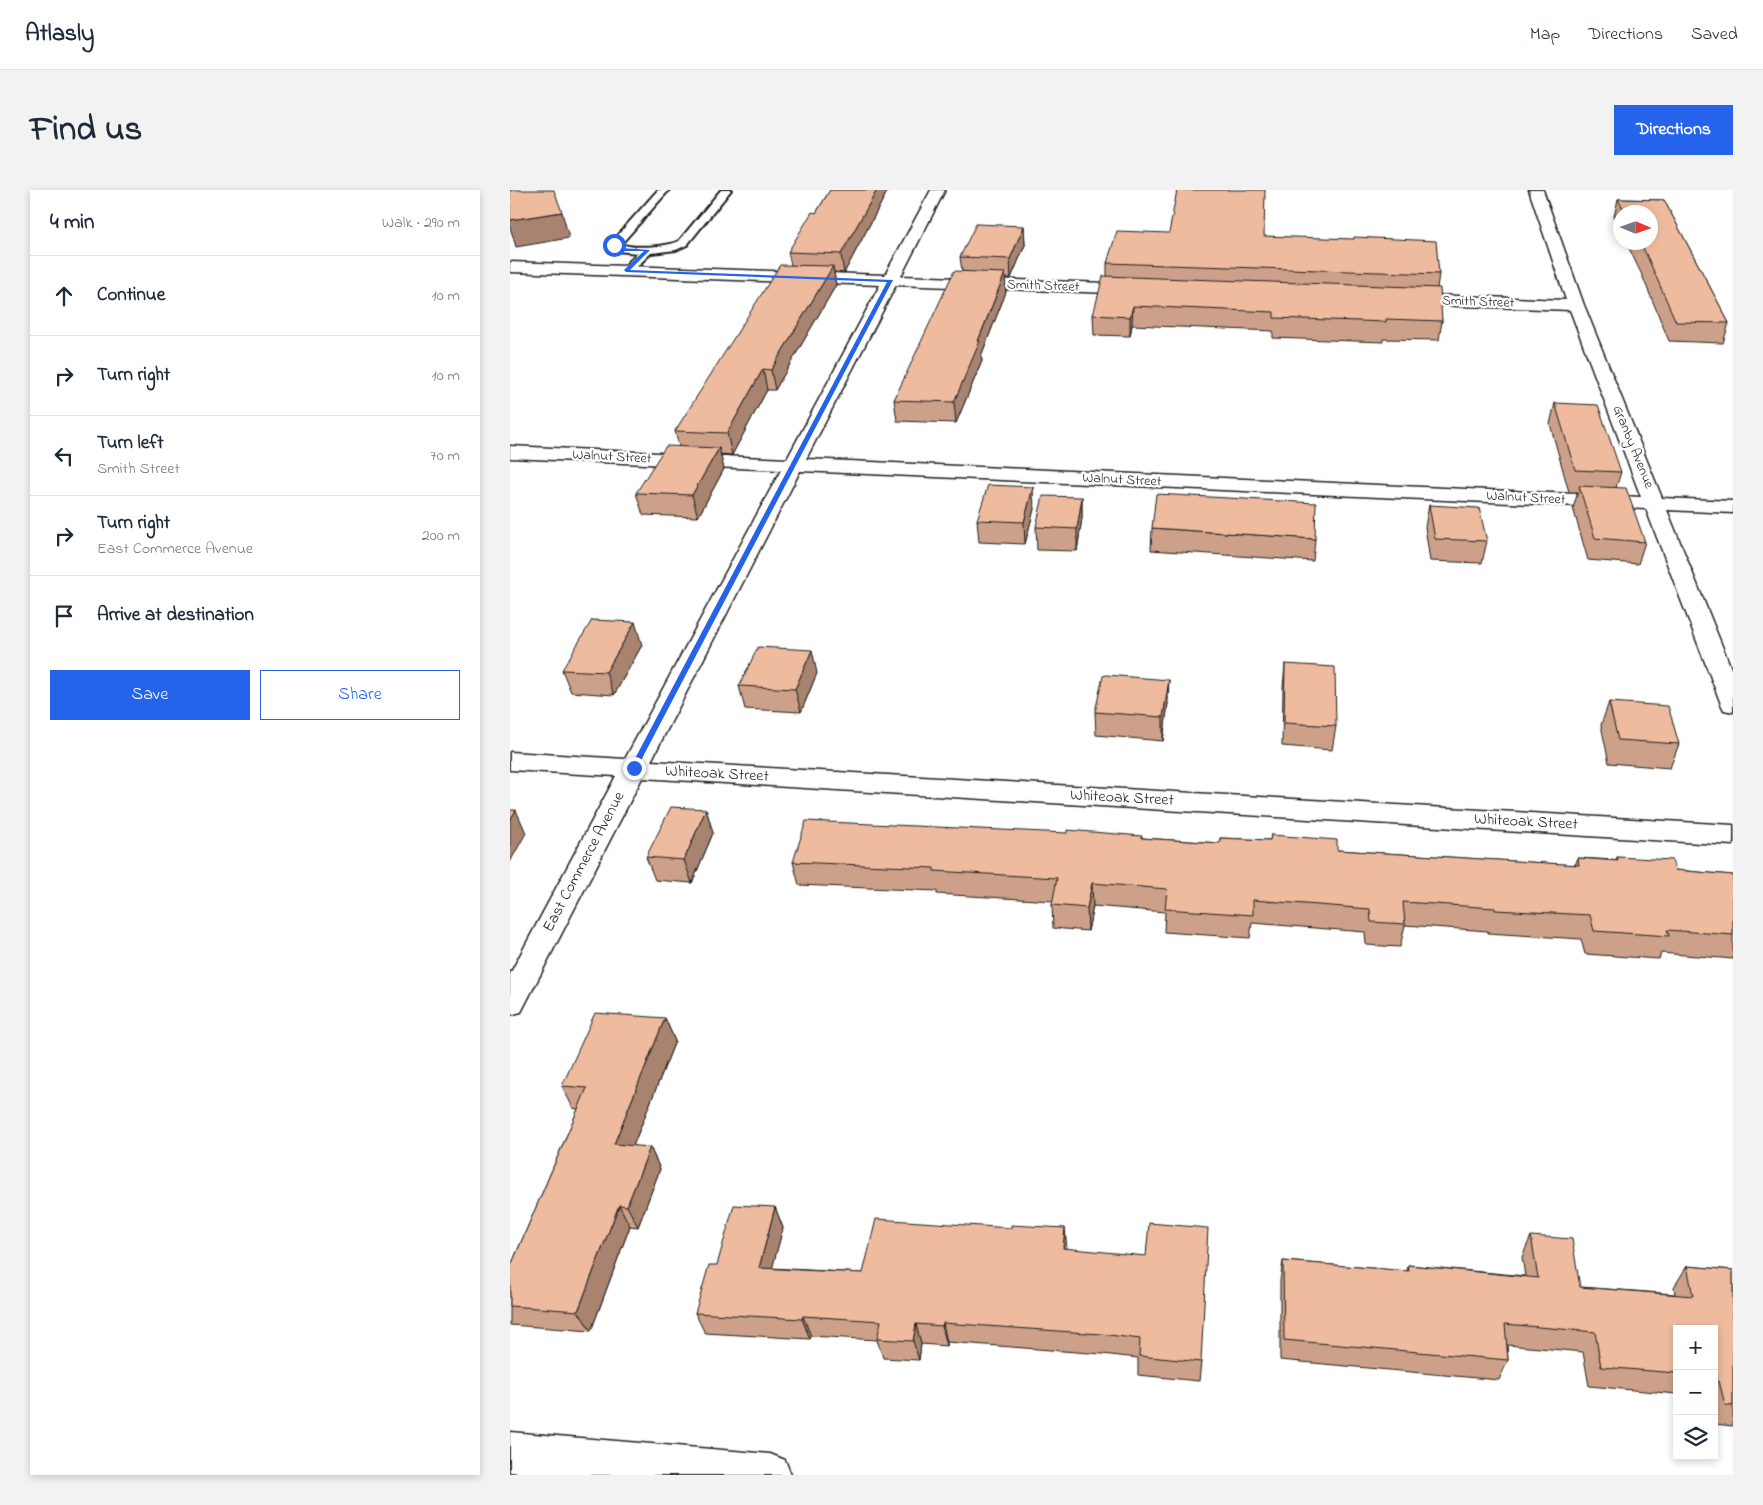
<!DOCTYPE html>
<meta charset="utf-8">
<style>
body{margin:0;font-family:"Indie Flower",sans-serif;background:#f2f2f3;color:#1f2937}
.controls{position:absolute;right:15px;bottom:15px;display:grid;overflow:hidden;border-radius:0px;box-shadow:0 2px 8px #0003}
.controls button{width:45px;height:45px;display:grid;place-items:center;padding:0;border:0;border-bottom:1px solid #e0e1e3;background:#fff;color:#1f2937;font:25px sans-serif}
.compass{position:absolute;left:1103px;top:15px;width:45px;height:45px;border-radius:50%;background:#fff;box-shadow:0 2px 8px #0003;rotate:92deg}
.stop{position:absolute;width:15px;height:15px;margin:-11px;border:4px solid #2563eb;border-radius:50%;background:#fff}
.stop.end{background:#2563eb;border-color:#fff;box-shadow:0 1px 5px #0008}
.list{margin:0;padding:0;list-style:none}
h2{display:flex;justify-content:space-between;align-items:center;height:65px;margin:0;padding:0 20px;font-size:21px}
h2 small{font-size:16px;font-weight:400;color:#747a83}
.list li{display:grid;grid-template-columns:32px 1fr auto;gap:15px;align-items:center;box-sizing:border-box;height:80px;padding:0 20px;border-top:1px solid #e0e1e3}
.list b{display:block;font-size:19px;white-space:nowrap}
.list p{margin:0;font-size:16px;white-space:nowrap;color:#747a83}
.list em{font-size:16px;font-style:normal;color:#747a83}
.actions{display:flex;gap:10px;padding:15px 20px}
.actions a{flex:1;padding:11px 0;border:1px solid #2563eb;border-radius:0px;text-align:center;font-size:18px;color:#2563eb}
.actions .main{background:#2563eb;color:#fff}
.icon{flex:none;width:28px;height:28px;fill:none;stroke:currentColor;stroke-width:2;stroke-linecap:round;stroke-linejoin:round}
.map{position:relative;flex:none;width:1223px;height:1285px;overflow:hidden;border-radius:0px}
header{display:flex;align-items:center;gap:30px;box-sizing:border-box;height:70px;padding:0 25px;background:#fff;border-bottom:1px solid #e0e1e3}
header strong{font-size:24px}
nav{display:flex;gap:28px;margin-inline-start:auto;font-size:18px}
.intro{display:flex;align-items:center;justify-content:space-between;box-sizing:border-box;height:120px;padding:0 30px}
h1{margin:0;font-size:35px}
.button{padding:12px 22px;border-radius:0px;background:#2563eb;color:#fff;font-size:18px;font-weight:700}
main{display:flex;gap:30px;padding:0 30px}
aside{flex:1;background:#fff;border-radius:0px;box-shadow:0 2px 8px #0003}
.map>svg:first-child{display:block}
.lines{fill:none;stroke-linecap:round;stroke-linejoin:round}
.service-casing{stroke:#1c1c1c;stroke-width:4}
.minor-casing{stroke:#1c1c1c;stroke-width:3}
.service{fill:#fff;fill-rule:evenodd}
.minor{fill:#fff;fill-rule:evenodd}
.wall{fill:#cda189;stroke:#1c1c1c}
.shaded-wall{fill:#a7836f;stroke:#1c1c1c}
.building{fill:#eebb9f;stroke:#1c1c1c}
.route{fill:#2563eb}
.labels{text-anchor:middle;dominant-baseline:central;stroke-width:4.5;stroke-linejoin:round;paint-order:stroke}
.far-street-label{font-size:14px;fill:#1c1c1c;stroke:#fff}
.street-label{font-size:16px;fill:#1c1c1c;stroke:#fff}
</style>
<header>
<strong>Atlasly</strong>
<nav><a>Map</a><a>Directions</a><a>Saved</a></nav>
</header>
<div class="intro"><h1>Find us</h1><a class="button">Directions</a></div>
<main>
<aside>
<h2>4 min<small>Walk · 290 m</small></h2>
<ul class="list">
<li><svg class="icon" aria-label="ahead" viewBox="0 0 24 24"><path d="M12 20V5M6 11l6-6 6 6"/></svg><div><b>Continue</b></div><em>10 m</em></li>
<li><svg class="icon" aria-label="right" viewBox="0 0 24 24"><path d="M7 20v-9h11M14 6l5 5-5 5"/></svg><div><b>Turn right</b></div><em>10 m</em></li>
<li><svg class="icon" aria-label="left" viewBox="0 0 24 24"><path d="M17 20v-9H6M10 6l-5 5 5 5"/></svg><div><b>Turn left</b><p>Smith Street</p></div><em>70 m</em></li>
<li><svg class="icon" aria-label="right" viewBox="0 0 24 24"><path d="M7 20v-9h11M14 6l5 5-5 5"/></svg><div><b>Turn right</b><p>East Commerce Avenue</p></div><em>200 m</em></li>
<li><svg class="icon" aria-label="arrive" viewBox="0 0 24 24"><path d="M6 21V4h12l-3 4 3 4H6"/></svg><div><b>Arrive at destination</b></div></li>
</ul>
<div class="actions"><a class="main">Save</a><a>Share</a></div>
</aside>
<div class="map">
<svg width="1223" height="1285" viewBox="0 0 1223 1285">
<rect width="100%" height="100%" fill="#fff"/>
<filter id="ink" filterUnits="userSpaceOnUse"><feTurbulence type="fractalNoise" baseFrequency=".02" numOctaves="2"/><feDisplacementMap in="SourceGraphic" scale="10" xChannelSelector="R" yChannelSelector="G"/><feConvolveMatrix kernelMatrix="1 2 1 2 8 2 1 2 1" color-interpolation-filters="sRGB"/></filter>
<g filter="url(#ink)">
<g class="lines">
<defs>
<path id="service" d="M148,0H159L111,54C123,59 157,57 169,51L211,0H221L177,55L166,60L141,63L120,83H112L110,81L128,63L106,61L99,55Z"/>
<g id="minor">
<path d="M421,0H435L391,86L627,94L633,96L635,99L633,102L627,104L386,95L296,269L1131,307L1060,120L895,114L889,112L887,109L889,106L895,104L1056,110L1019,0H1033L1074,115L1152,308L1223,311V323L1157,320L1223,483V522L1214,520L1211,514L1136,319L290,281L141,571L1223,635V655L132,588L11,822L0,825V784L106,586L0,580V562L115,569L271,280L0,268V256L277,269L370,95L0,82V72L375,85Z"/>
<path d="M0,1242L260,1264L275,1270L281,1285H30L0,1282Z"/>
</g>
</defs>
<use href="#service" class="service-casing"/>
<use href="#minor" class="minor-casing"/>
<use href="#service" class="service"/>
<use href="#minor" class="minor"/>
</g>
<g class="wall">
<path d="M320,0H378L334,83L324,82L326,95L265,200H257L222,265L210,264L214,279L188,327L133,325L126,303L169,256L165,241L281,75L278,62L306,23Z"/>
<path d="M1108,9L1154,10L1219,133L1213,153L1159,151L1132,85L1116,52H1140V22H1110V41L1104,27Z"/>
<path d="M514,36L515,55L501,88H495L496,102L471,166L472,171L446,233L387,231L384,210L452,81L450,67Z"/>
<path d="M659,43L754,46L929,84L927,98L932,131L929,150L873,149V152L763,148V141L622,135L620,146L584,145L583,125L597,86V73Z"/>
<path d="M1045,213L1111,282L1106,298L1135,352L1128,374L1078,370L1063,318L1068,302H1059L1040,234Z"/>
<path d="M572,307V328L567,361L527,360L526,337Z"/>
<path d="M919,315L977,351L972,373L920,371L915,337Z"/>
<path d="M524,319L515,354L469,352L467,330Z"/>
<path d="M642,338L805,349L803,371L641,360Z"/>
<path d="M132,455L104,505L61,502L52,480Z"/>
<path d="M775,474L826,536L822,560L772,556L773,497Z"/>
<path d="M307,483L291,522L235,519L229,496Z"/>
<path d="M1099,512L1169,554L1160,578L1099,573L1091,535Z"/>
<path d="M658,513L653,551L586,545L585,522Z"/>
<path d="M196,619L203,643L182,693L145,690L136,667Z"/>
<path d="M761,645L827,660L1065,675L1068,668L1105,670L1107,667L1165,680L1223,685V769L1151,763L1149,769L1075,764L1071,749L978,743V741L895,735L890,757L856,755L855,742L742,733L740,748L654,742L655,722L583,716L578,741L543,738L542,715L543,711L427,704V701L289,695L283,672L632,648L710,653V648L760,650Z"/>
<path d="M155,828L165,851L123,956L140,957L150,979L128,1037L120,1036L81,1141L0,1135V1078L68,919L63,918L52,896Z"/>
<path d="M265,1017L273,1038L262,1078L353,1083L557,1059L691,1172L689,1191L628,1185V1168L592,1164L437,1152V1156L411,1154L409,1170L373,1168L367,1150L301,1146L300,1149L195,1143L185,1123L207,1075Z"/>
<path d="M1021,1046L1070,1097L1165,1104L1164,1097L1177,1076L1223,1080V1236L1204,1234V1139H1167V1204L1079,1196L1073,1162L997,1155L998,1170L989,1190L770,1170V1091L773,1071L897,1081L898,1075L1015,1086L1012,1067Z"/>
</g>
<g class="shaded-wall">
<path d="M367,0H378L334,83L331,64Z"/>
<path d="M52,22L59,48L6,57L0,37V30Z"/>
<path d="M514,36L515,55L501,88L500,69Z"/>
<path d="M323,76L326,95L265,200L261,180Z"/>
<path d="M495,83L496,102L471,166L472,171L446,233L444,212Z"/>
<path d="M623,116L622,135L620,146V127Z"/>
<path d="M253,179L257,200L222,265L217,243Z"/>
<path d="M209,258L214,279L188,327L182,305Z"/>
<path d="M523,297L524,319L515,354L514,332Z"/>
<path d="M572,307V328L567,361V339Z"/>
<path d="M125,432L132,455L104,505L96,482Z"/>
<path d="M302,460L307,483L291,522L285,499Z"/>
<path d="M659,490L658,513L653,551V527Z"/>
<path d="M196,619L203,643L182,693L174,670Z"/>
<path d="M6,620L16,643L0,672V630Z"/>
<path d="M582,693L583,716L578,741L577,718Z"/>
<path d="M155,828L165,851L115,976L104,954Z"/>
<path d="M140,957L150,979L128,1037L117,1016Z"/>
<path d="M109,1015L120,1036L81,1141L68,1121Z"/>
<path d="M265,1017L273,1038L257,1098L249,1078Z"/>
<path d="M555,1038L557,1059L553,1058Z"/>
<path d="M293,1126L301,1146L300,1149L292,1129Z"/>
<path d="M433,1133L437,1152V1156L432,1136Z"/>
<path d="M406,1134L411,1154L409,1170L403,1151Z"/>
</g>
<g class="building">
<path d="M0,0H44L52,22L0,30Z"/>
<path d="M320,0H367L331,64L278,62L302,22L306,23Z"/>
<path d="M667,0H755L754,46L844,49V47L926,51L929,84L597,73L607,41L659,43Z"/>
<path d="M1108,9L1154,10L1219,133L1166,132L1137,66L1130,52H1140V22H1115Z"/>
<path d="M466,34L514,36L500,69L450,67Z"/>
<path d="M270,75L323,76L261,180L253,179L217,243L165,241Z"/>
<path d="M444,81L495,83L468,151H470L444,212L384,210Z"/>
<path d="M593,86L930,98L932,131L876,129V132L764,128V122L623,116L620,127L583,125Z"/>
<path d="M1045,213L1088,215L1111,282L1065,280Z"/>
<path d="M156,256L209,258L182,305L126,303Z"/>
<path d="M478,295L523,297L514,332L467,330Z"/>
<path d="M1069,296L1116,298L1135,352L1085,348Z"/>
<path d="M646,304L806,313L805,349L642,338Z"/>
<path d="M533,306L572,307L567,339L526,337Z"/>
<path d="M919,315L969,318L977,351L925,349Z"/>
<path d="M82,430L125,432L96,482L52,480Z"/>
<path d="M248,457L302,460L285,499L229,496Z"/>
<path d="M775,474L825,477L826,536L774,533Z"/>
<path d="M596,485L659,490L653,527L585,522L593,486Z"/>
<path d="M1099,512L1158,516L1169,554L1108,550Z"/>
<path d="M161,617L196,619L174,670L136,667Z"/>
<path d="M0,620H6L0,630Z"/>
<path d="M296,631L557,643V640L632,646L631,648L710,653V648L760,650L761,645L827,650V660L1069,675L1068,668L1108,671L1107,667L1162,670L1165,680L1223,685V745L1157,740L1159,746L1084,741L1080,725L985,720V718L893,712L895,734L861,732L860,719L743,710V725L655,719L657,699L582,693L577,718L542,715L547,688L424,681V678L283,672Z"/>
<path d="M85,823L155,828L104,954L140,957L117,1016L109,1015L68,1121L0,1116V1078L77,898L52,896Z"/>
<path d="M224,1015L265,1017L249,1078L353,1083L366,1029L501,1038V1035L555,1038L553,1058L636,1066L639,1033L698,1038L691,1172L629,1166L630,1149L591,1144L433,1133L432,1136L406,1134L403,1151L367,1149L371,1131L293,1126L292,1129L185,1123L199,1075H207Z"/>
<path d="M1021,1046L1062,1049L1070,1097L1183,1106L1177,1076L1223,1080V1216L1215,1215L1209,1191H1204V1139H1167V1183L1091,1177L1085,1142L995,1134L998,1170L774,1150L773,1071L899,1081L898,1075L1028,1088Z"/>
</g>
</g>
<path class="route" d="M104,54L111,58L140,60L120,80L383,90L127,578L124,581L120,578L377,92L116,82L114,80L134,61H110L103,56Z"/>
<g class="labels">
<g class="far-street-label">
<text transform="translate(533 96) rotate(2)">Smith Street</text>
<text transform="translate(968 112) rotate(2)">Smith Street</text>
<text transform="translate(1123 257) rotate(68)">Granby Avenue</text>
<text transform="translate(102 267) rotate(3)">Walnut Street</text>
<text transform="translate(612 290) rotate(3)">Walnut Street</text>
<text transform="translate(1016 308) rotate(3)">Walnut Street</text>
</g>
<g class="street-label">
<text transform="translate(207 584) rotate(3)">Whiteoak Street</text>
<text transform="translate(612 608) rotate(3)">Whiteoak Street</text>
<text transform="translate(1016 632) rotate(3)">Whiteoak Street</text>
<text transform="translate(74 672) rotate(-62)">East Commerce Avenue</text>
</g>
</g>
</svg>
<div class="controls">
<button>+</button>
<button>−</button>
<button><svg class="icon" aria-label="layers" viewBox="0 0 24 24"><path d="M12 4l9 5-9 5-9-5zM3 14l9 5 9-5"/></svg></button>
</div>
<svg class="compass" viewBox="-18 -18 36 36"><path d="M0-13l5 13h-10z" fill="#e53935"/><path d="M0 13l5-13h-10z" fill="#747a83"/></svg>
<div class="stop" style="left:104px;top:55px"></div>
<div class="stop end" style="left:124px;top:578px"></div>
</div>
</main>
